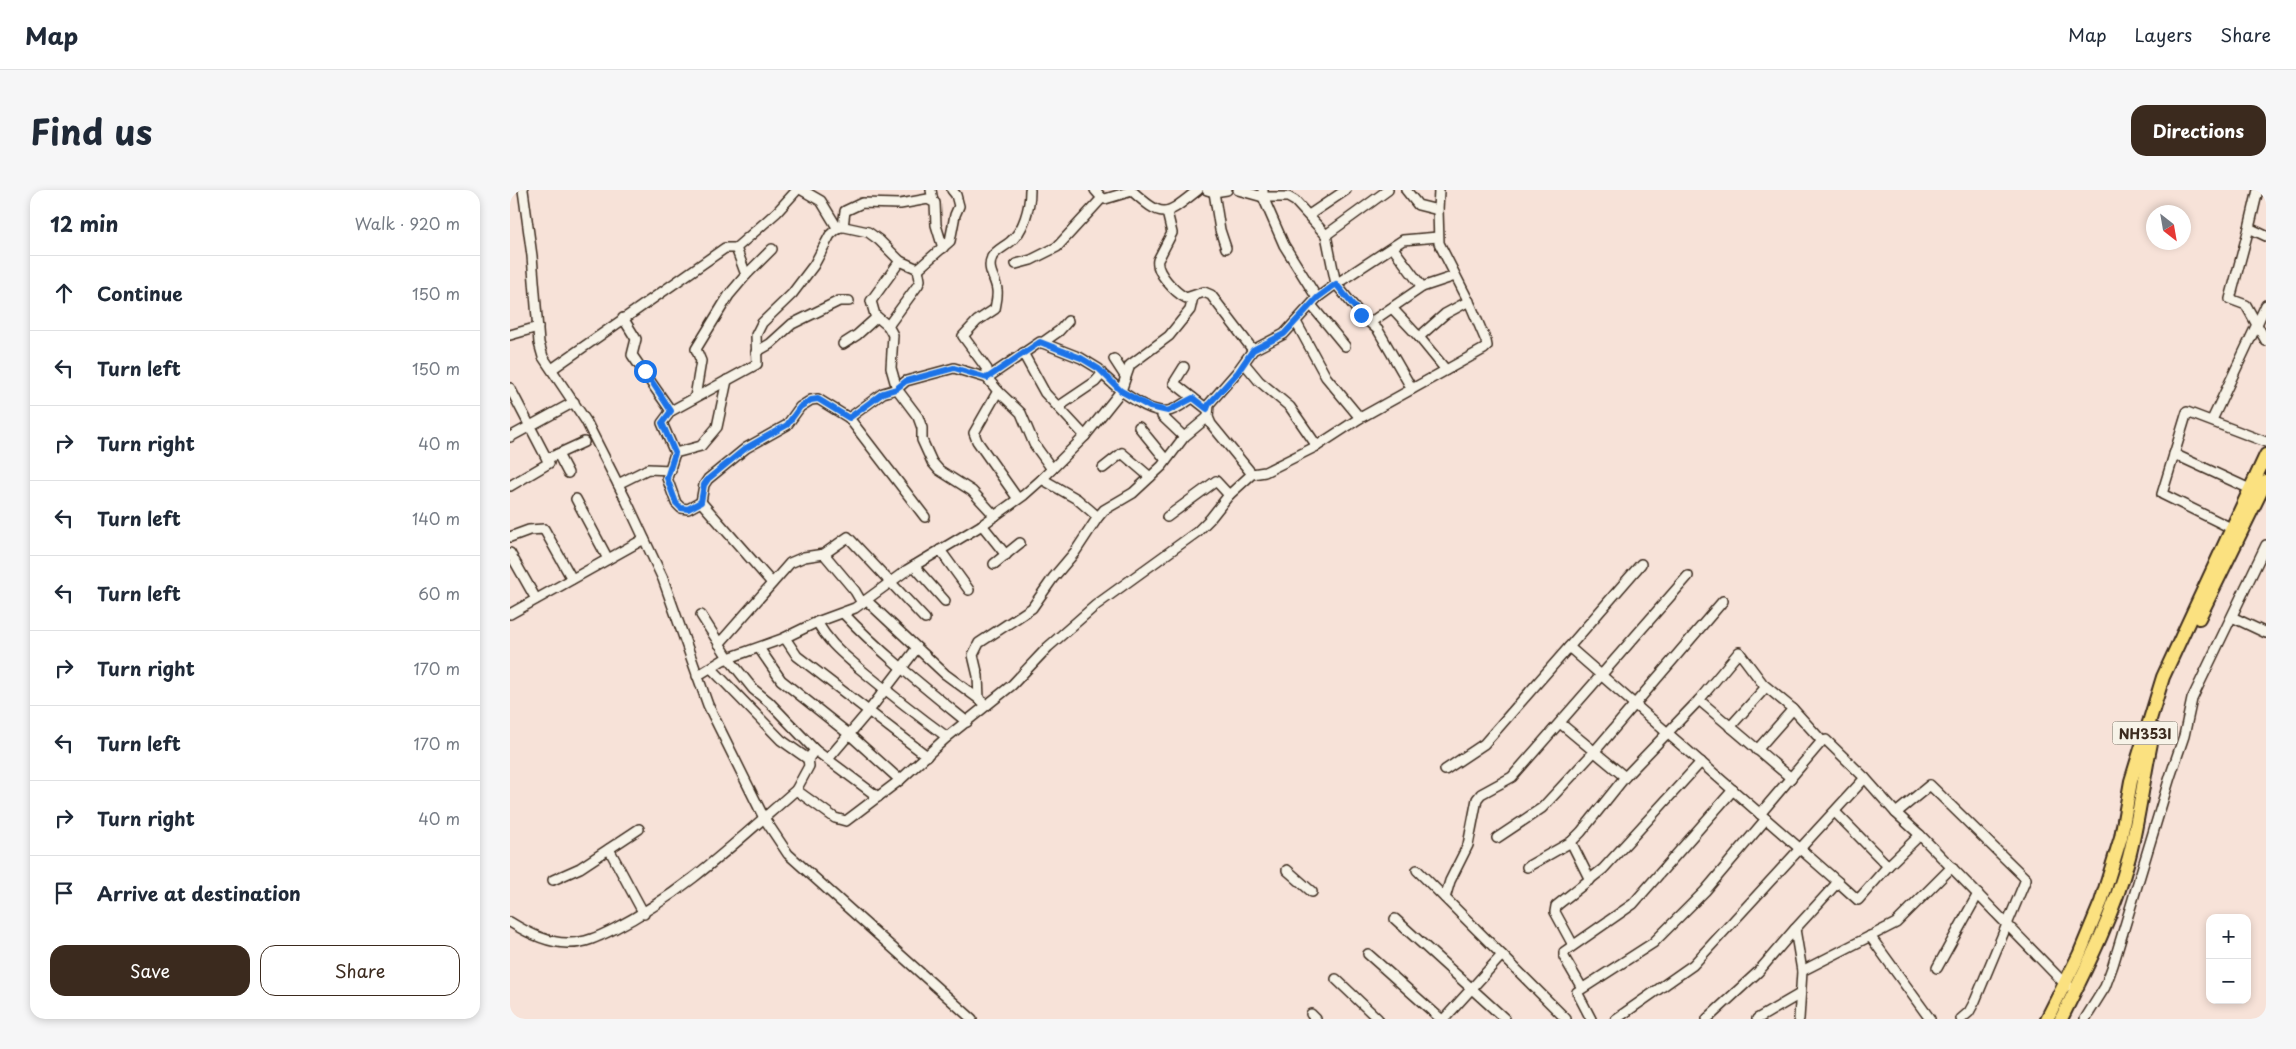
<!DOCTYPE html>
<meta charset="utf-8">
<style>
body{margin:0;font-family:"Playpen Sans",sans-serif;background:#f6f6f7;color:#1f2937}
.controls{position:absolute;right:15px;bottom:15px;display:grid;overflow:hidden;border-radius:10px;box-shadow:0 2px 8px #0003}
.controls button{width:45px;height:45px;display:grid;place-items:center;padding:0;border:0;border-bottom:1px solid #e0e1e3;background:#fff;color:#1f2937;font:25px sans-serif}
.compass{position:absolute;left:1636px;top:15px;width:45px;height:45px;border-radius:50%;background:#fff;box-shadow:0 2px 8px #0003;rotate:149deg}
.stop{position:absolute;width:15px;height:15px;margin:-11px;border:4px solid #1a73e8;border-radius:50%;background:#fff}
.stop.end{background:#1a73e8;border-color:#fff;box-shadow:0 1px 5px #0008}
.list{margin:0;padding:0;list-style:none}
h2{display:flex;justify-content:space-between;align-items:center;height:65px;margin:0;padding:0 20px;font-size:21px}
h2 small{font-size:16px;font-weight:400;color:#747a83}
.list li{display:grid;grid-template-columns:32px 1fr auto;gap:15px;align-items:center;box-sizing:border-box;height:75px;padding:0 20px;border-top:1px solid #e0e1e3}
.list b{display:block;font-size:19px;white-space:nowrap}
.list em{font-size:16px;font-style:normal;color:#747a83}
.actions{display:flex;gap:10px;padding:15px 20px}
.actions a{flex:1;padding:11px 0;border:1px solid #3b2a1e;border-radius:15px;text-align:center;font-size:18px;color:#3b2a1e}
.actions .main{background:#3b2a1e;color:#fff}
.icon{flex:none;width:28px;height:28px;fill:none;stroke:currentColor;stroke-width:2;stroke-linecap:round;stroke-linejoin:round}
.map{position:relative;flex:none;width:1756px;height:829px;overflow:hidden;border-radius:15px}
header{display:flex;align-items:center;gap:30px;box-sizing:border-box;height:70px;padding:0 25px;background:#fff;border-bottom:1px solid #e0e1e3}
header strong{font-size:24px}
nav{display:flex;gap:28px;margin-inline-start:auto;font-size:18px}
.intro{display:flex;align-items:center;justify-content:space-between;box-sizing:border-box;height:120px;padding:0 30px}
h1{margin:0;font-size:35px}
.button{padding:12px 22px;border-radius:15px;background:#3b2a1e;color:#fff;font-size:18px;font-weight:700}
main{display:flex;gap:30px;padding:0 30px}
aside{flex:1;background:#fff;border-radius:15px;box-shadow:0 2px 8px #0003}
.map>svg:first-child{display:block}
.lines{fill:none;stroke-linecap:round;stroke-linejoin:round}
.minor-casing{stroke:#3b2a1e;stroke-width:12}
.highway-casing{stroke:#3b2a1e;stroke-width:16}
.minor{stroke:#f7f3e8;stroke-width:9}
.highway{stroke:#fbe180;stroke-width:12}
.route{stroke:#1a73e8;stroke-width:6}
.labels{text-anchor:middle;dominant-baseline:central;stroke-width:4.5;stroke-linejoin:round;paint-order:stroke}
.shield{fill:#f7f3e8;stroke:#73665b;stroke-width:1}
.shield-label{font-size:14px;font-weight:bold;fill:#3b2a1e}
</style>
<header>
<strong>Map</strong>
<nav><a>Map</a><a>Layers</a><a>Share</a></nav>
</header>
<div class="intro"><h1>Find us</h1><a class="button">Directions</a></div>
<main>
<aside>
<h2>12 min<small>Walk · 920 m</small></h2>
<ul class="list">
<li><svg class="icon" aria-label="ahead" viewBox="0 0 24 24"><path d="M12 20V5M6 11l6-6 6 6"/></svg><div><b>Continue</b></div><em>150 m</em></li>
<li><svg class="icon" aria-label="left" viewBox="0 0 24 24"><path d="M17 20v-9H6M10 6l-5 5 5 5"/></svg><div><b>Turn left</b></div><em>150 m</em></li>
<li><svg class="icon" aria-label="right" viewBox="0 0 24 24"><path d="M7 20v-9h11M14 6l5 5-5 5"/></svg><div><b>Turn right</b></div><em>40 m</em></li>
<li><svg class="icon" aria-label="left" viewBox="0 0 24 24"><path d="M17 20v-9H6M10 6l-5 5 5 5"/></svg><div><b>Turn left</b></div><em>140 m</em></li>
<li><svg class="icon" aria-label="left" viewBox="0 0 24 24"><path d="M17 20v-9H6M10 6l-5 5 5 5"/></svg><div><b>Turn left</b></div><em>60 m</em></li>
<li><svg class="icon" aria-label="right" viewBox="0 0 24 24"><path d="M7 20v-9h11M14 6l5 5-5 5"/></svg><div><b>Turn right</b></div><em>170 m</em></li>
<li><svg class="icon" aria-label="left" viewBox="0 0 24 24"><path d="M17 20v-9H6M10 6l-5 5 5 5"/></svg><div><b>Turn left</b></div><em>170 m</em></li>
<li><svg class="icon" aria-label="right" viewBox="0 0 24 24"><path d="M7 20v-9h11M14 6l5 5-5 5"/></svg><div><b>Turn right</b></div><em>40 m</em></li>
<li><svg class="icon" aria-label="arrive" viewBox="0 0 24 24"><path d="M6 21V4h12l-3 4 3 4H6"/></svg><div><b>Arrive at destination</b></div></li>
</ul>
<div class="actions"><a class="main">Save</a><a>Share</a></div>
</aside>
<div class="map">
<svg width="1756" height="829" viewBox="0 0 1756 829">
<rect width="100%" height="100%" fill="#f7e2d8"/>
<filter id="ink" filterUnits="userSpaceOnUse"><feTurbulence type="fractalNoise" baseFrequency=".02" numOctaves="2"/><feDisplacementMap in="SourceGraphic" scale="10" xChannelSelector="R" yChannelSelector="G"/><feConvolveMatrix kernelMatrix="1 2 1 2 8 2 1 2 1" color-interpolation-filters="sRGB"/></filter>
<g filter="url(#ink)">
<g class="lines">
<defs>
<g id="minor">
<path d="M13,0L22,66L29,153L33,167L76,231L117,312L153,389L198,515L254,628L278,664L462,829"/>
<path d="M292,0L311,11L328,39"/>
<path d="M421,0L423,11"/>
<path d="M585,0L592,8L595,9L622,1"/>
<path d="M621,0C654,30 655,26 688,0"/>
<path d="M697,0L704,2L717,0"/>
<path d="M728,0L753,7H778L785,11L816,45L826,94L807,108L774,144L743,160L727,182L699,214L698,227L701,234L742,284"/>
<path d="M753,0V7L774,55L807,108"/>
<path d="M896,0L908,15L928,20"/>
<path d="M704,2L710,40L716,58"/>
<path d="M657,22L662,43L648,70C645,82 666,103 676,108L694,102L701,105L743,160"/>
<path d="M799,25L836,0"/>
<path d="M333,37L335,21L352,13L390,14L418,9L425,13L426,35L433,58"/>
<path d="M1739,38L1748,0"/>
<path d="M816,45L878,0"/>
<path d="M1756,46L1739,38L1720,109L1736,115L1756,151"/>
<path d="M883,58L912,97"/>
<path d="M506,74L521,70L547,57L592,8"/>
<path d="M236,85L262,59"/>
<path d="M802,116L835,156"/>
<path d="M882,118L909,147"/>
<path d="M113,128L126,149L122,165L161,221"/>
<path d="M786,132L816,187L850,228"/>
<path d="M861,132L912,97L945,86"/>
<path d="M378,136L408,95L410,90L408,79"/>
<path d="M0,145L28,137"/>
<path d="M532,153L549,141L558,131"/>
<path d="M333,154L347,145L367,127"/>
<path d="M246,162L260,154L282,134L329,111H339"/>
<path d="M513,163L535,203L575,246"/>
<path d="M604,169L615,186"/>
<path d="M734,173L749,191L780,217L807,256"/>
<path d="M674,177L664,193L697,219"/>
<path d="M42,179L215,58H226L267,22L287,0"/>
<path d="M936,180L909,147L935,124L959,111"/>
<path d="M592,184L611,201L620,175L659,146L680,120L683,107"/>
<path d="M477,188V179L453,146L467,131L485,119C486,113 488,106 487,100C486,88 476,80 482,67C485,61 494,57 500,52C514,41 520,17 520,0"/>
<path d="M477,188L530,152L571,168L589,179L592,184L585,192L548,217"/>
<path d="M0,198L39,273L0,296"/>
<path d="M902,199L868,140L851,125L826,94L893,50L928,47"/>
<path d="M488,201L464,243L467,251L508,309"/>
<path d="M185,207L191,171L186,159L219,105L236,85L226,58"/>
<path d="M652,226L674,247"/>
<path d="M1702,230L1756,115"/>
<path d="M629,237L656,270"/>
<path d="M0,247L64,212"/>
<path d="M165,263L191,256L207,237L217,190"/>
<path d="M48,264L58,283"/>
<path d="M1664,264L1740,299"/>
<path d="M37,269L74,252"/>
<path d="M593,278L612,263L640,287"/>
<path d="M532,289L567,309L588,327"/>
<path d="M108,294L138,279L161,280"/>
<path d="M66,309L98,369"/>
<path d="M191,312L194,295L198,289L236,258L277,235L290,217L301,210L308,209L339,228"/>
<path d="M485,326L462,301L429,280L422,272L412,250V238L408,227L387,199L396,191L444,178L477,188L488,201L511,223L524,254L542,279"/>
<path d="M415,327L339,228L373,203L387,199L381,178L383,145L378,136L365,125L361,111L390,71L408,79L440,51L445,25L449,16L446,5L442,0"/>
<path d="M657,327L706,291L719,305"/>
<path d="M472,335L496,365"/>
<path d="M1721,338L1652,304L1677,222L1756,252"/>
<path d="M0,347L19,340L34,339L62,389"/>
<path d="M430,360L459,400"/>
<path d="M0,363L26,409"/>
<path d="M314,364L345,401L352,413"/>
<path d="M484,374L510,353"/>
<path d="M404,376L435,411"/>
<path d="M262,393L191,312L178,319L171,318L166,313L157,288L165,263L152,233L161,221L247,174L246,145L252,133L282,104L304,75L320,45L330,36L358,42L369,50L390,71"/>
<path d="M356,410L435,484L473,512"/>
<path d="M333,423C371,463 414,497 457,532"/>
<path d="M0,424L134,349"/>
<path d="M191,425L219,469L243,499L259,512L305,560L368,607"/>
<path d="M1722,427L1756,443"/>
<path d="M307,432C319,453 331,462 349,478C378,502 407,525 437,547"/>
<path d="M275,448L287,466L417,566"/>
<path d="M209,454L280,373L294,367L314,364L338,347L415,429"/>
<path d="M1059,457L1131,374"/>
<path d="M249,458L271,490L340,545L390,590"/>
<path d="M201,478L271,550L298,569L305,560"/>
<path d="M187,486L213,470L272,449L307,432L345,418L397,380L472,335L514,305L532,289L575,246L611,201C623,209 642,223 658,221C666,220 675,212 683,208"/>
<path d="M469,509L468,486L463,465L469,453L522,418L543,388L565,362L588,327L594,320L623,303L652,276L674,247L698,227"/>
<path d="M1189,510L1281,588"/>
<path d="M1050,533L1115,587"/>
<path d="M1220,537L1256,497"/>
<path d="M1247,560L1283,519"/>
<path d="M318,569L358,522L407,458"/>
<path d="M935,580L974,554L1059,457L1328,692L1285,739L1292,781L1289,829"/>
<path d="M286,600L299,576L298,569"/>
<path d="M1325,622L1378,676"/>
<path d="M1250,624L1312,551L1316,550L1355,588"/>
<path d="M1410,645L1386,623L1420,595L1516,689L1465,811L1459,822L1451,829"/>
<path d="M987,648L1032,618L1084,562L1213,411"/>
<path d="M1061,652L1080,690"/>
<path d="M99,659L134,724"/>
<path d="M1017,677L1061,652L1071,642L1115,587L1189,510L1229,462L1253,494L1283,519L1312,551"/>
<path d="M777,680L802,702"/>
<path d="M907,680L1056,829"/>
<path d="M43,690L70,678L129,639"/>
<path d="M1328,692L1348,710L1378,676L1410,645L1555,794L1559,796"/>
<path d="M935,708L940,691L958,655L967,609L971,604L1002,587L1178,386"/>
<path d="M885,729L995,829"/>
<path d="M0,732C16,742 38,753 57,753C74,754 90,746 104,739C173,704 228,650 286,600L325,628L336,631L390,590L437,547L502,495L538,457L586,415L687,342L700,329L719,305L742,284L755,282L807,256L850,228L974,159L977,156L976,151L961,116L929,53L928,20L929,0"/>
<path d="M1360,746L1420,829"/>
<path d="M1063,755L1045,722L1046,716L1093,679L1191,572"/>
<path d="M858,764L931,829"/>
<path d="M1427,778L1468,704"/>
<path d="M1292,781L1386,733L1442,677"/>
<path d="M826,789L868,829"/>
<path d="M1072,798L1054,767V762L1123,714L1223,600"/>
<path d="M801,824L806,829"/>
<path d="M934,829L992,765"/>
<path d="M1081,829L1067,802L1143,753L1195,701L1256,629"/>
<path d="M1106,829L1183,775L1355,588L1386,623"/>
<path d="M1197,829L1248,782L1285,739"/>
<path d="M1247,829L1290,804"/>
<path d="M1575,829L1595,797L1603,775L1660,587L1674,546L1682,509L1756,355"/>
</g>
<g id="highway">
<path d="M1689,428L1756,291"/>
<path d="M1537,829L1569,765L1591,712L1611,647L1621,591L1653,487L1756,265"/>
<path d="M1551,829C1577,777 1604,724 1619,667C1630,625 1634,581 1644,539"/>
</g>
</defs>
<use href="#minor" class="minor-casing"/>
<use href="#highway" class="highway-casing"/>
<use href="#minor" class="minor"/>
<use href="#highway" class="highway"/>
</g>
</g>
<g class="lines" filter="url(#ink)">
<path class="route" d="M135,181L161,221L152,233L165,263L157,288L166,313L171,318L178,319L191,312L194,295L198,289L236,258L277,235L290,217L301,210L308,209L339,228L373,203L386,199L396,191L444,178L477,188L530,152L571,168L589,179L611,201L640,217L658,221L683,208L697,219L699,214L728,182L743,160L774,144L807,108L826,94L851,125"/>
</g>
<g class="labels">
<rect class="shield" x="1602.5" y="531.5" width="65" height="23" rx="4"/>
<g class="shield-label">
<text x="1635" y="543">NH353I</text>
</g>
</g>
</svg>
<div class="controls">
<button>+</button>
<button>−</button>
</div>
<svg class="compass" viewBox="-18 -18 36 36"><path d="M0-13l5 13h-10z" fill="#e53935"/><path d="M0 13l5-13h-10z" fill="#747a83"/></svg>
<div class="stop" style="left:135px;top:181px"></div>
<div class="stop end" style="left:851px;top:125px"></div>
</div>
</main>
